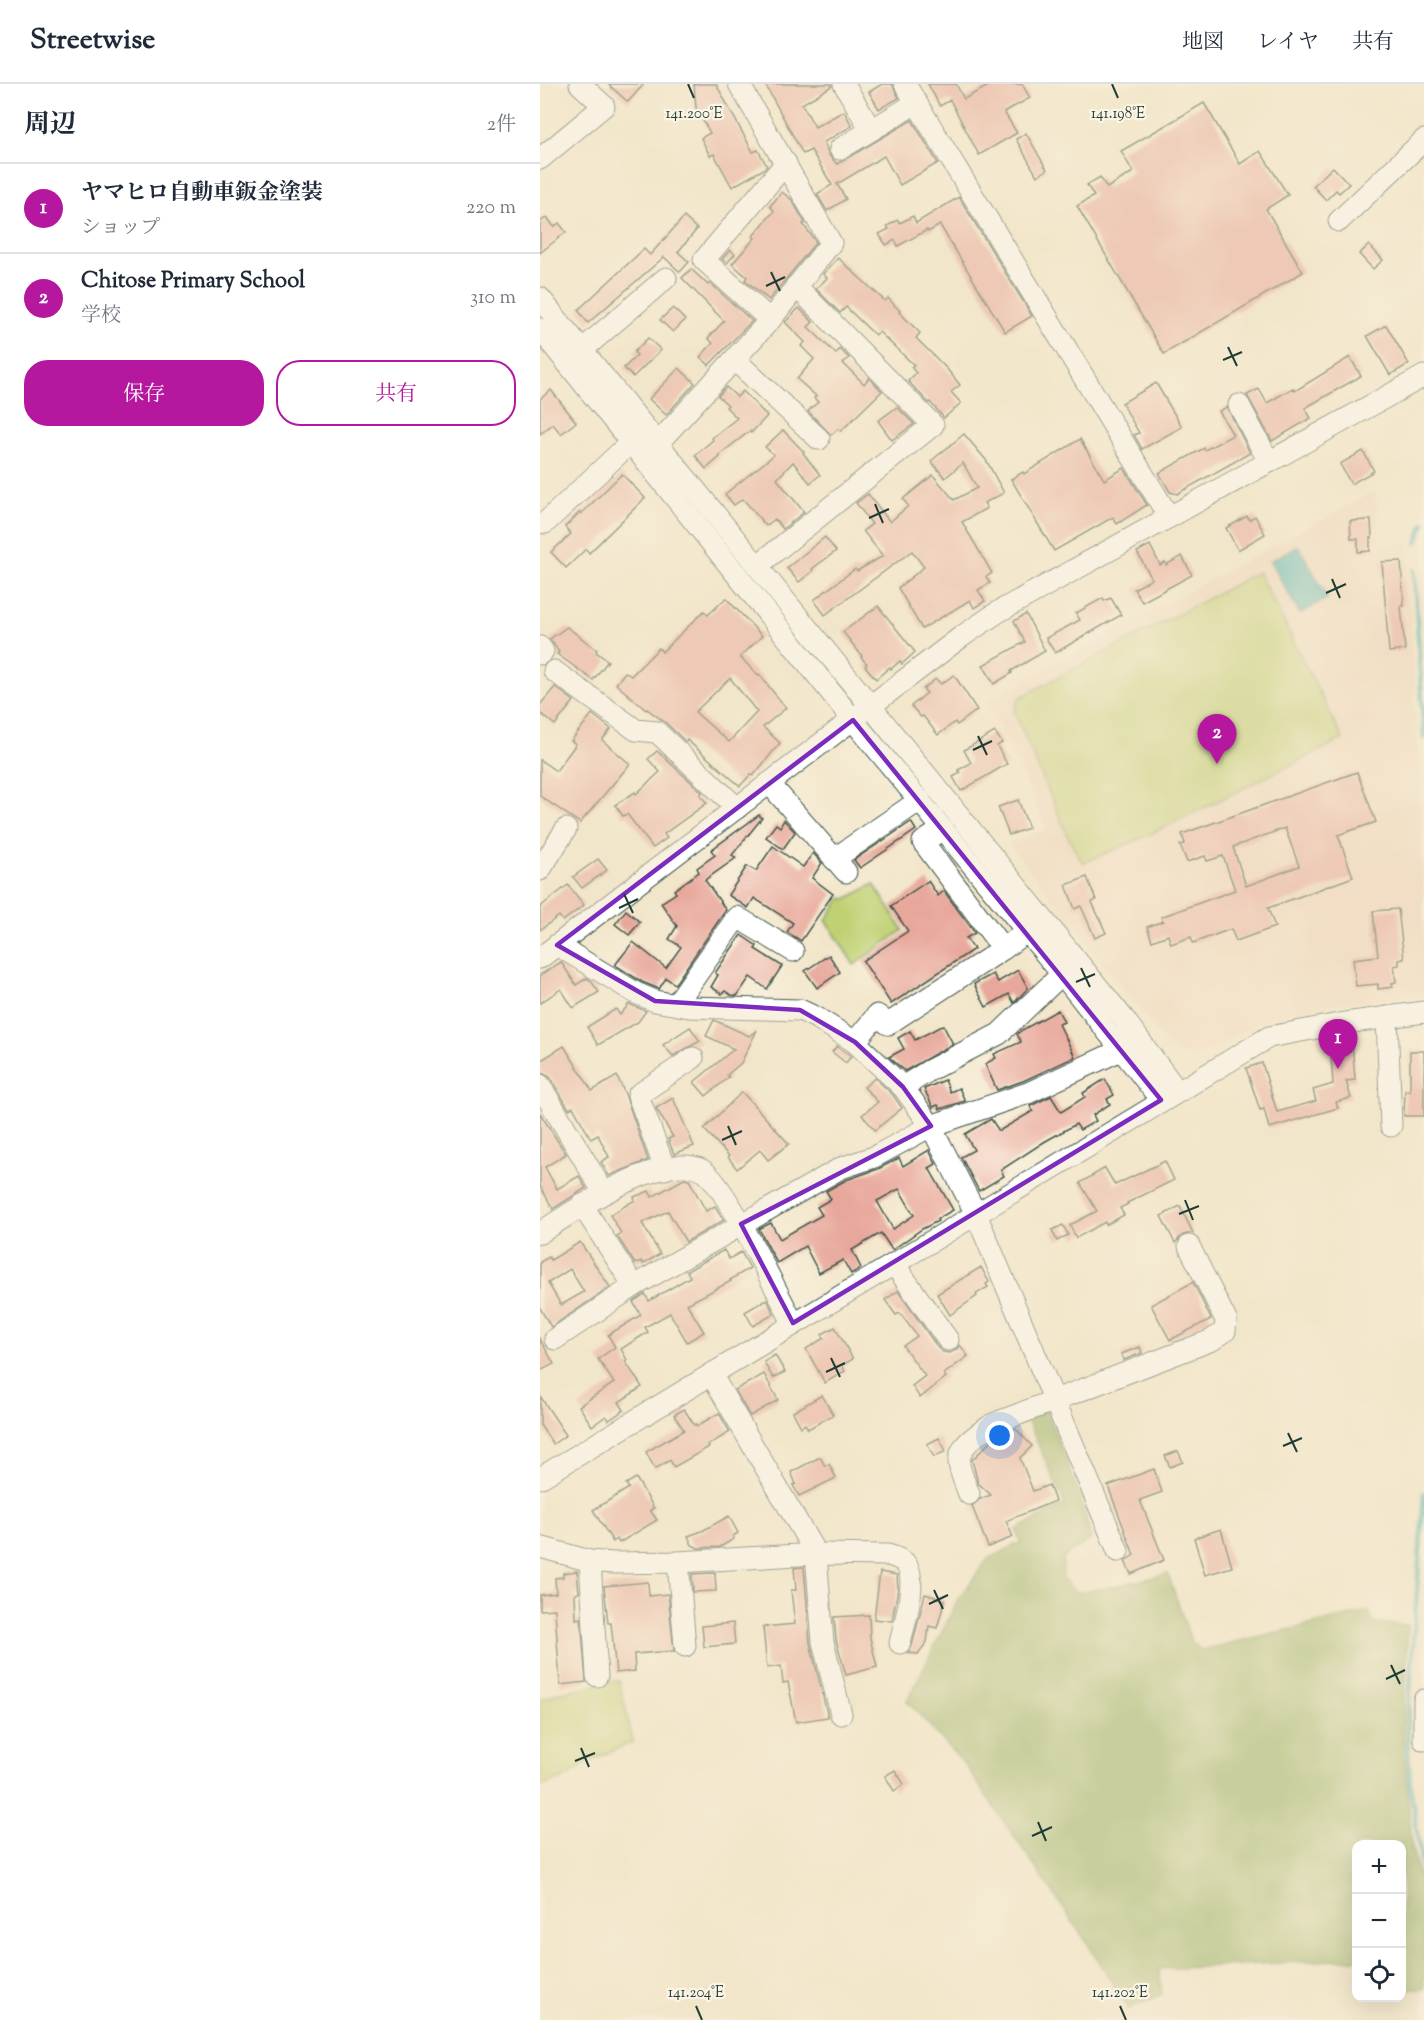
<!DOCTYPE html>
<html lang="ja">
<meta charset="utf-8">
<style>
body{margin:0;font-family:"Sorts Mill Goudy","Noto Serif JP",serif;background:#f6f6f7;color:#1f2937}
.controls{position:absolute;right:18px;bottom:18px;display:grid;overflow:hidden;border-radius:12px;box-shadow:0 6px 24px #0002}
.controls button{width:54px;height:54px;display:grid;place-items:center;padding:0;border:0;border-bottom:2px solid #e0e1e3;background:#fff;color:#1f2937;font:30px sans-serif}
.you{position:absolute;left:460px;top:1352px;width:21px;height:21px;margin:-15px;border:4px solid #fff;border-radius:50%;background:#1a73e8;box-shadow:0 0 0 9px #1a73e833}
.badge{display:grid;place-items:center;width:39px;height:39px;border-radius:50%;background:#b5179e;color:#fff;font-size:20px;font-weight:700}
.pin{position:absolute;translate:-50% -50px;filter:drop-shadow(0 2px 3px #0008)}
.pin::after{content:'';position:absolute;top:32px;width:21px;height:18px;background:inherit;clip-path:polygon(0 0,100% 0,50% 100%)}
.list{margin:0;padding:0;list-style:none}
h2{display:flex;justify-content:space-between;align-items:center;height:78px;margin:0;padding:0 24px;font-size:26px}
h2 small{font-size:20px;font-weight:400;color:#747a83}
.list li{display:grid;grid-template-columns:39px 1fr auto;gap:18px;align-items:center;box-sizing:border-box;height:90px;padding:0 24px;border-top:2px solid #e0e1e3}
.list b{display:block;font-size:22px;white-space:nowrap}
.list p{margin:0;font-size:20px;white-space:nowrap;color:#747a83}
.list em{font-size:20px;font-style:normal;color:#747a83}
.actions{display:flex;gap:12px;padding:18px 24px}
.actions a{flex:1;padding:14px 0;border:2px solid #b5179e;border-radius:24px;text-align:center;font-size:21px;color:#b5179e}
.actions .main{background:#b5179e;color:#fff}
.icon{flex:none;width:33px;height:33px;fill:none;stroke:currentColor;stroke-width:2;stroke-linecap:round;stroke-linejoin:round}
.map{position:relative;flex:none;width:884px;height:1936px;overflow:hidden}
header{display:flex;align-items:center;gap:36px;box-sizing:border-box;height:84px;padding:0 30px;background:#fff;border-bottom:2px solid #e0e1e3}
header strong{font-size:28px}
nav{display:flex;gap:33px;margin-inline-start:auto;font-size:21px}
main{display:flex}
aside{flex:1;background:#fff}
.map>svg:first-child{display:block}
.built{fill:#efd6bc}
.green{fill:#bfd173;stroke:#6f8754;stroke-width:1.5}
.forest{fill:#97b365;stroke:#5b784c;stroke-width:1.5}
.water{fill:#3eafb5;stroke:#2e7674;stroke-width:1.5}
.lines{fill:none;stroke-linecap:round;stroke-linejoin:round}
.stream{stroke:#3eafb5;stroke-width:4.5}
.building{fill:#e8a79b;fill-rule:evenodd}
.minor-casing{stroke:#3f564a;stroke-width:23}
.minor{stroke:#fff;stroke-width:21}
.marked{fill:none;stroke:#7b2cbf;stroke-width:4.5;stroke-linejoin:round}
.ticks{fill:none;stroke:#1f3d34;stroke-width:2}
.ticks-label{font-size:15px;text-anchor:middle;fill:#1f3d34;stroke:#fcf5e5;stroke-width:4.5;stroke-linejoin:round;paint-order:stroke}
</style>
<header>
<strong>Streetwise</strong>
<nav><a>地図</a><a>レイヤ</a><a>共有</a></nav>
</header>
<main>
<aside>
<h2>周辺<small>2件</small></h2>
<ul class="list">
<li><span class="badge">1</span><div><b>ヤマヒロ自動車鈑金塗装</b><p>ショップ</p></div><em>220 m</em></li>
<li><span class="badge">2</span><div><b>Chitose Primary School</b><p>学校</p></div><em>310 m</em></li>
</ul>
<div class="actions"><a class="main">保存</a><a>共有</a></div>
</aside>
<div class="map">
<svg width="884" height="1936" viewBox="0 0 884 1936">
<rect width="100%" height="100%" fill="#fcf5e5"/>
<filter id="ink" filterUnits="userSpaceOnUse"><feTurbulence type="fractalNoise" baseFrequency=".0167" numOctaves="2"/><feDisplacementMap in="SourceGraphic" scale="12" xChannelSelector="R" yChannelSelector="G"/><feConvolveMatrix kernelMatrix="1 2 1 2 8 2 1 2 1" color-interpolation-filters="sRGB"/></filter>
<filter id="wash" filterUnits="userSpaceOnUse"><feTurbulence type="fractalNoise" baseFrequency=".008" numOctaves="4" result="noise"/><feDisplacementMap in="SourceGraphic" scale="24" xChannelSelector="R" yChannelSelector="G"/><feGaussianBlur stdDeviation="1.35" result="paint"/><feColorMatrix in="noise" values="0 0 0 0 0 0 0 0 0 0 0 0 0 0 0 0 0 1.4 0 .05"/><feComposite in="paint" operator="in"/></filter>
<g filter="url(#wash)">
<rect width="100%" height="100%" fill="#f2e6ca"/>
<path class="built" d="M835,407L841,460L867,458L884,806V910L799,920L745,930L718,939L659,973L643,972L629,963L469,760L506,744L447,616Z"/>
<g class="green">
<path d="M718,488L803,655L613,749L543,779L530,757L474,627L479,614Z"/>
<path d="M334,800L363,846L314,881L286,836L301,814L306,815Z"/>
<path d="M79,1596L93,1658L51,1676L27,1693L0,1703V1616L17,1609Z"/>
</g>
<path class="forest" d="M504,1321L540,1412L551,1455L523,1474V1494L535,1508L567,1504L628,1490L651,1557L661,1566L829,1527L832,1539L868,1541L863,1648L872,1763L884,1816V1905H862V1760H816V1875L619,1885L622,1910L589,1925L546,1857L426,1682L367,1617L419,1514L448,1475L481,1458L476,1446L525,1420L485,1331Z"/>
<path class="water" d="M758,461L788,514L760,530L730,477Z"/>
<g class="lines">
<g class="stream">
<path d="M877,458L884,439"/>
<path d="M874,486L884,654"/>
<path d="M884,1409L867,1646L870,1700L884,1796"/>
</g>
</g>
<g id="blocks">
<g class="building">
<path d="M68,0H104L88,18Z"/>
<path d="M154,0H176L213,68L218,66L227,82L224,85L192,103L174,70L170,72L161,54L170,49L156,24Z"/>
<path d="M225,0H291L292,2L262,20L275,43L304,27L312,42L284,58L289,71L297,80L372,36L398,79L360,101L344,72L297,100L306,115L287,127L277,110L292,101L271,66L263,70Z"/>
<path d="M342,0H352L359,14L339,25L329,8Z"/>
<path d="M388,0H416L424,15L452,0H482L490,14L464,28L477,49L439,71L410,16L400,22Z"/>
<path d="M664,19L700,80L720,67L748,111L726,125L763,188L624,270L537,122L554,112L547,101L560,93L567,104L593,88L581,67Z"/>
<path d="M486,49L507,86L497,92L476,55Z"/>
<path d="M793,83L809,100L799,109L796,106L786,116L773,102Z"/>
<path d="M242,108L252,116L265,139L263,140L276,158L229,216L205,196L207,193L192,180L215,154L213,152L234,127L230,122Z"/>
<path d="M419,113L492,232L465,248L400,141L388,148L387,146L358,162L355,156L346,161L339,150L349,145L347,142L358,136L360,139L373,132L376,139Z"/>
<path d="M7,133L14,143L19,139L26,148L0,169V138Z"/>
<path d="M144,133L157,145L138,168L149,178L140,188L124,173L48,239L38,226L104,165L110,171Z"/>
<path d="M829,161L843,176L833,185L819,170Z"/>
<path d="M190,166L195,170L187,179L182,175Z"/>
<path d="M298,174L345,217L348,214L360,227L359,228L380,249L376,254L407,285L420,301L411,308L421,319L404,334L390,318L389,319L368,297L376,289L371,283L374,281L339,248L335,251L306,223L300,229L276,205L287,194L283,190Z"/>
<path d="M151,185L168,201L170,199L212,237L169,281L160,273L173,259L168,254L184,237L142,194Z"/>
<path d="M133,224L145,236L133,248L120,236Z"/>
<path d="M259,224L273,238L268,243L296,270L300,265L309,274L303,279L324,300L329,294L342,307L301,347L298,345L291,351L268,327L278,318L274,314L276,312L257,295L274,275L261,262L265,258L245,238Z"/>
<path d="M846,241L869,280L850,291L827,252Z"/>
<path d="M108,254L121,266L93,293L84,284L97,271L94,268Z"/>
<path d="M810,273L821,292L765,324L771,334L732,357L707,311L719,305L727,319L753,304L755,307Z"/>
<path d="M139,284L155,299L126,331L109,315Z"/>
<path d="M616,299L642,343L602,365L594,351L599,349L582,319Z"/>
<path d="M186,303L197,313L203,307L227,332L211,349L210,347L179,371L180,373L166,385L155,371L173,356L172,354L197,334L186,323L188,321L178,312Z"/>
<path d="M11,306L36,338L21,350L13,340L0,350V315Z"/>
<path d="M357,323L374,340L352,356L338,337Z"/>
<path d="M687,323L710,369L637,410L630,408L619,389L664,364L665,366L693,351L679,327Z"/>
<path d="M243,346L264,368L263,369L280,391L270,399L253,378L237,395L264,428L243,445L235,435L226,442L203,415L194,421L185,410L234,371L225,363Z"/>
<path d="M424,350L446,376L464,409L444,419L447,424L422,438L452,489L446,493L450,499L438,506L445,517L434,524L430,516L382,545L358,504L384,483L372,467L285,531L274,516L315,485L317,487L343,472L323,447L332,440L316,419L328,410L350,438L368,422L363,415L393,391L414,416L437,404L423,379L405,394L391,377Z"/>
<path d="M540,355L564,396L584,384L607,421L577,440L573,433L514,467L471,395L483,388L484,390Z"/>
<path d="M823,367L834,387L811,400L800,380Z"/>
<path d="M82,390L105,414L49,469L46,465L26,484L11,468L31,450L25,443L40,428L41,430Z"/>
<path d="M707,432L709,436L715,432L725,450L698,466L686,444Z"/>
<path d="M831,436L832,454H830V467L818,468V455H811L810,437Z"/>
<path d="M285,453L296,467L272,485L273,487L259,498L247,484Z"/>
<path d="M610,461L620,481L625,478L626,481L642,472L652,491L602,518L594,505L612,495L597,468Z"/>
<path d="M861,477L864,522H861L865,566L849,568L842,478Z"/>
<path d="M186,514L222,552L200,573L218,591L219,590L246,624L223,643L240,659L213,692L211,690L200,702L147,656L146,658L126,639L107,625L106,626L76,600L85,588L91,592L119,564L122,568L164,527L168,531ZM190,594L217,628L189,658L155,628Z"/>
<path d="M563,514L564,517L571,514L581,531L515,569L506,554L540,536L536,529Z"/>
<path d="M338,522L375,568L362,580L360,577L351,585L350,583L336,595L325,582L327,580L321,573L322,572L303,548Z"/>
<path d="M486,530L505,567L471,587L472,589L454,600L443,581L485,558L474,537Z"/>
<path d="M27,543L57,566L56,568L68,577L53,596L17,570L19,568L10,555Z"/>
<path d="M414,591L437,626L417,641L415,638L398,651L383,632L381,633L371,622L387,609L383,605L396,595L401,600Z"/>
<path d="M15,603L34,617L15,641L0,629V621Z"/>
<path d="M52,630L71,645L62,656L90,680L40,739L0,712V676L16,687L36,660L31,657Z"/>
<path d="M455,648L462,659L457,662L467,680L421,707L413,693L420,689L418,686L431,679L424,666Z"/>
<path d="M117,667L162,708L160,711L167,719L124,750L127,754L113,764L87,730L83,732L75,721L95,708L96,710L120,688L108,675Z"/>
<path d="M817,688L836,738L798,751L813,793L728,824L735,843L696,857L691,845L653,859L651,853L631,860L628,851L612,857L607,843L623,837L621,833L695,806L683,772L667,777L665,772L647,778L640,761L645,760L642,750ZM745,744L759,782L706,802L693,763Z"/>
<path d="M478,716L489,744L469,751L458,723Z"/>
<path d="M219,731L222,734L192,771L196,774L165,796L186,826L135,900L126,894L119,905L102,898L75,881L93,858L126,884L141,863L129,855L137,842L121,819L136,809L134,806L159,788L157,784L175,771L171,766Z"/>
<path d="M244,736L255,748L243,765L226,753L236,740L240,743Z"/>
<path d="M371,738L376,746L320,784L314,776Z"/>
<path d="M233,762L263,783L273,769L282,779L272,794L293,810L261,857L247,848L253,839L214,814L208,824L188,811L207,782L216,787Z"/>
<path d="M58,775L67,786L42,804L33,793Z"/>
<path d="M547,793L556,816L552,818L566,849L555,854L541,822L535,825L526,801Z"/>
<path d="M388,797L398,812L404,807L435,849L426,854L434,865L351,920L323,877L368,847L351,822Z"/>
<path d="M28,801L44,821L23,837L19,832L0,846V823Z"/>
<path d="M858,825L864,875L859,876V881L854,882L856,898L852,899L853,903L838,905V900L816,902L813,875L838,872L833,827Z"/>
<path d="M86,826L100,838L89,851L75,840Z"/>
<path d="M201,851L217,862L215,865L242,882L227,905L210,893L197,912L191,911L185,907L182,910L171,903L178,891L175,889Z"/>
<path d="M289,871L300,888L277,904L265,887Z"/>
<path d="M21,878L36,901L47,894L51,897L59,908L33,924L21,905L0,919V891Z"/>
<path d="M478,886L488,904L474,919L469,910L446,923L434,900L453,890L458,898Z"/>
<path d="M89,920L106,927L98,938L58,961L47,943L76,925L80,931Z"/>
<path d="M518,926L524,938L519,940L535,973L483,997L457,1006L445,980L456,974L454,970L481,958L477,950L482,946Z"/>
<path d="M174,936L209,952L217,946L201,979L187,991L189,993L166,1012L154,998L194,965L166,952Z"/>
<path d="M403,941L413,960L365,987L349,973L364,965L358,954L370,947L375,956Z"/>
<path d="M150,943L160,957L133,972L123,961Z"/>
<path d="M812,957L815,996L806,997L811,1014L796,1018L798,1024L729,1044L724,1025L720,1026L706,984L722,979L737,1028L776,1017L773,1006L793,1000L790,959Z"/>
<path d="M24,962L52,1007L77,992L85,1010L108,1076L69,1092L61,1078L69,1073L58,1051L51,1055L33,1023L29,1025L10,993L0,988V977Z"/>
<path d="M297,962L311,972L306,979L292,968Z"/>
<path d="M870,967H884V1032H864L865,1006L870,1007Z"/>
<path d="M335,994L353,1011L362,1024L335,1046L322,1031L338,1018L324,1003Z"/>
<path d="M565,995L574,1011L567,1015L570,1020L553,1031L556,1037L540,1046L536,1040L504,1058L461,1086L464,1092L439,1107L421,1073L434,1066L425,1050L451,1035L459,1047L493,1027L490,1022L511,1012L521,1028L545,1013L543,1009Z"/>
<path d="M405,996L410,1008L419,1004L425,1017L400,1025L398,1021L393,1023L384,1005Z"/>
<path d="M202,1008L249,1060L228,1076L220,1066L197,1085L188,1073L189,1072L164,1045Z"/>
<path d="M133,1014L154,1062L134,1070L128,1055L133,1053L116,1024Z"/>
<path d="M0,1029L26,1070L5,1083L17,1105L39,1092L46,1104L13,1125L0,1102Z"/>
<path d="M389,1066L396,1080L389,1084L413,1126L397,1135L398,1137L382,1145L352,1166L341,1149L312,1166L321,1184L311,1190L303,1176L279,1189L265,1162L237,1179L219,1145L231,1139L240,1155L282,1131L277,1123L291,1115L286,1107L306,1096L338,1085L359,1074L363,1082ZM359,1105L374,1131L353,1145L337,1117Z"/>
<path d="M625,1077L634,1096L587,1119L588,1120L580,1124L584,1131L566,1141L565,1138L536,1154L530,1141L557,1127L540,1099L565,1084L575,1101Z"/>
<path d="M144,1095L149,1096L166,1127L175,1122L184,1136L146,1158L128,1127L102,1139L120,1170L103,1180L101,1177L95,1180L77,1152L81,1149L70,1131L95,1116L94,1113L109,1107L112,1113Z"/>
<path d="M640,1122L653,1149L643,1151L635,1159L621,1132Z"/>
<path d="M523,1141L528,1151L517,1157L512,1146Z"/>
<path d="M40,1158L70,1203L11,1243L0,1224V1178L9,1173L11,1176ZM30,1185L44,1208L21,1221L8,1199Z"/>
<path d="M184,1166L189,1175L201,1168L210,1184L190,1196L191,1197L147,1220L164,1248L147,1258L130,1229L105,1243L108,1248L81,1265L87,1276L85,1277L102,1303L79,1318L84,1326L69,1336L66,1332L52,1342L39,1322L74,1299L58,1275L75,1263L68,1251L101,1231L93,1218L105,1210L109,1217L150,1193L147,1187Z"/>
<path d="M441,1183L449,1198L446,1200L448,1203L436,1210L437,1212L410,1231L397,1210Z"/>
<path d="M653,1198L671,1235L630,1256L611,1221Z"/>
<path d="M358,1207L398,1264L403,1268L410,1269L416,1266L420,1261L428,1272L404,1290L406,1293L380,1314L372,1302L385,1292L363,1262L377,1252L360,1229L356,1231L345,1216Z"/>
<path d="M227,1215L234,1230L213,1242L205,1228Z"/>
<path d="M295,1243L313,1275L302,1281L305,1287L285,1299L266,1265L284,1254L282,1250Z"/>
<path d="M0,1255L14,1280L0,1287Z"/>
<path d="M600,1263L602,1269L584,1276L581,1270Z"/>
<path d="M235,1271L245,1288L233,1294L224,1278Z"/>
<path d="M224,1290L238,1316L210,1332L195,1306Z"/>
<path d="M282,1311L293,1331L268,1345L265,1340L261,1343L253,1328Z"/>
<path d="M0,1312L26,1351L13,1360L0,1341Z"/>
<path d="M144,1325L154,1341L156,1340L157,1342L179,1329L190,1348L168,1361L169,1363L134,1383L130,1376L115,1385L106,1368L144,1346L134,1331Z"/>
<path d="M476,1345L492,1362L480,1374L493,1407L509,1401L515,1417L466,1437L473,1453L448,1463L432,1422L440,1415L451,1411L438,1399L432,1376L453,1355Z"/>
<path d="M399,1354L406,1367L394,1373L387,1360Z"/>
<path d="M638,1367L643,1378L630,1383L625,1372Z"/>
<path d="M280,1373L285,1382L289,1380L296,1394L259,1412L253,1401L256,1400L251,1388Z"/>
<path d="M614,1385L622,1408L600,1416L624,1476L591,1490L585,1477L594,1471L568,1402Z"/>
<path d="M96,1394L114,1424L110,1426L117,1436L79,1459L77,1455L73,1458L53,1426L89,1404L86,1400Z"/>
<path d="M189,1432L198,1449L193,1452L194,1455L180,1463L158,1464L152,1461L148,1452L162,1447Z"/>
<path d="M681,1445L692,1483L665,1491L654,1454Z"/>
<path d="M264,1483L270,1559L288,1633L256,1638L248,1598L243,1599L241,1582L227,1584L223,1543L255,1540L251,1506H256L254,1484Z"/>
<path d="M37,1487L39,1509L35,1510L36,1535L41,1534L46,1598L20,1601L15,1525L0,1526V1511L16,1509L15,1494L23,1493V1489Z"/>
<path d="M340,1488L357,1491L358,1505L352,1537L334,1535Z"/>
<path d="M175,1489L176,1507L153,1508L152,1490Z"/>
<path d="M108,1498L109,1512L128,1510L134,1567L94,1570L95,1587L76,1589L71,1539H68L64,1502Z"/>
<path d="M385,1510L405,1516L397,1544L389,1542L387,1558L378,1570L368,1569L372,1562Z"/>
<path d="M329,1531L330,1554L337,1583L306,1591L296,1556L294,1533Z"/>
<path d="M193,1539L195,1560L164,1563L162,1542Z"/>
<path d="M355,1686L364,1700L354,1707L345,1692Z"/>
</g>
</g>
</g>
<g filter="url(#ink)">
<use href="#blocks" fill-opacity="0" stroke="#3f564a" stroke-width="1.5"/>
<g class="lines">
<defs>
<g id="minor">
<path d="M304,0L331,46"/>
<path d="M365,0L629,433"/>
<path d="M300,65L376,19"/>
<path d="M0,75L64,22L40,0"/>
<path d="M799,137L884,56"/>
<path d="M0,214L584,935L637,1007"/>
<path d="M230,236L164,176L246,79"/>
<path d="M0,245L313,636L522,890L621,1016"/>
<path d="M42,266L126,194"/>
<path d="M195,276L279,355"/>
<path d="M699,321L729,378"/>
<path d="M118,359L230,236L291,159L199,0"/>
<path d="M5,439L90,359"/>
<path d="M217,482L393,341L256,202"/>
<path d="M0,563L3,567L0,570"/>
<path d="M14,587L96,646L117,648L197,724"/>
<path d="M229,699L306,788"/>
<path d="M403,745L383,758L463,865L487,847"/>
<path d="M294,775L380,716"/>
<path d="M0,786L26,745"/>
<path d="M17,861L96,909L115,917L149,923L260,926L277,934L315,958L363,1003L391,1042L436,1130L578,1467"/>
<path d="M0,874L421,553L458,528L884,292"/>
<path d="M136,920L197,833L253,867"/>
<path d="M847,933L851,1042"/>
<path d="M315,958L337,931L348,940L463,865"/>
<path d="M0,1001L64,1109"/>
<path d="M363,1003L390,986L459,950L522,890"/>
<path d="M125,1085L98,1011L153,974"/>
<path d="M42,1121L94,1202"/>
<path d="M0,1149C33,1127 122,1066 162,1086C184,1097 239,1212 253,1239"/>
<path d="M354,1180L408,1256"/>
<path d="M15,1255L94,1202L301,1084L334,1073L391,1042L488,1009L583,965"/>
<path d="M171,1290L276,1470L283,1558L301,1630"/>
<path d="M0,1394L729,953L799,940L884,928"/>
<path d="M429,1410C426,1401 419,1387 419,1378C420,1359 440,1349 453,1340L672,1256L685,1247L686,1236L649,1162"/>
<path d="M0,1463L50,1477L73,1479L138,1478L276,1470L348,1471C354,1473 360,1474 365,1479C379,1494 364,1541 360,1559"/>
<path d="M50,1477L57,1592"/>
<path d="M138,1478L145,1562"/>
<path d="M884,1616V1656"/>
</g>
</defs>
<use href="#minor" class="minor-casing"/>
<use href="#minor" class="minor"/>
</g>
</g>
<path d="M0 0H884V1936H0ZM313,636L621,1016L253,1239L201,1140L391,1042L363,1003L315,958L260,926L115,917L17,861Z" fill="#f2e6ca" fill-opacity=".55" fill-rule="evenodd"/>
<path class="marked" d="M313,636L621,1016L253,1239L201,1140L391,1042L363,1003L315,958L260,926L115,917L17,861Z"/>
<path class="ticks" d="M148,0L154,14M572,0L578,14M231,188L240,207M226,202L245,193M688,263L697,282M683,276L702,268M335,420L343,439M329,434L349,425M792,495L800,514M786,509L806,500M438,652L447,671M433,666L452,657M84,810L93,829M79,824L98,815M541,884L550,903M536,898L555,890M188,1042L196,1061M182,1056L202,1047M645,1116L653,1136M639,1130L659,1122M291,1274L300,1293M286,1288L305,1279M748,1349L757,1368M743,1362L762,1354M394,1506L403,1525M389,1520L408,1511M851,1581L860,1600M846,1595L865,1586M41,1664L49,1683M35,1677L55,1669M498,1738L506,1757M492,1752L512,1743M156,1922L162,1936M580,1922L586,1936"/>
<g class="ticks-label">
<text x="154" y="34">141.200°E</text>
<text x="578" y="34">141.198°E</text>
<text x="156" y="1913">141.204°E</text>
<text x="580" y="1913">141.202°E</text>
</g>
</svg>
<div class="controls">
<button>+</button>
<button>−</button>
<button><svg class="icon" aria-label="locate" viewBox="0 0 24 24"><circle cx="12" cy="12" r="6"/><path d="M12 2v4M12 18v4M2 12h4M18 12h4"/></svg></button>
</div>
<div class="you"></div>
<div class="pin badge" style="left:798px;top:985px">1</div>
<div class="pin badge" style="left:677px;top:680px">2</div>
</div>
</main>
